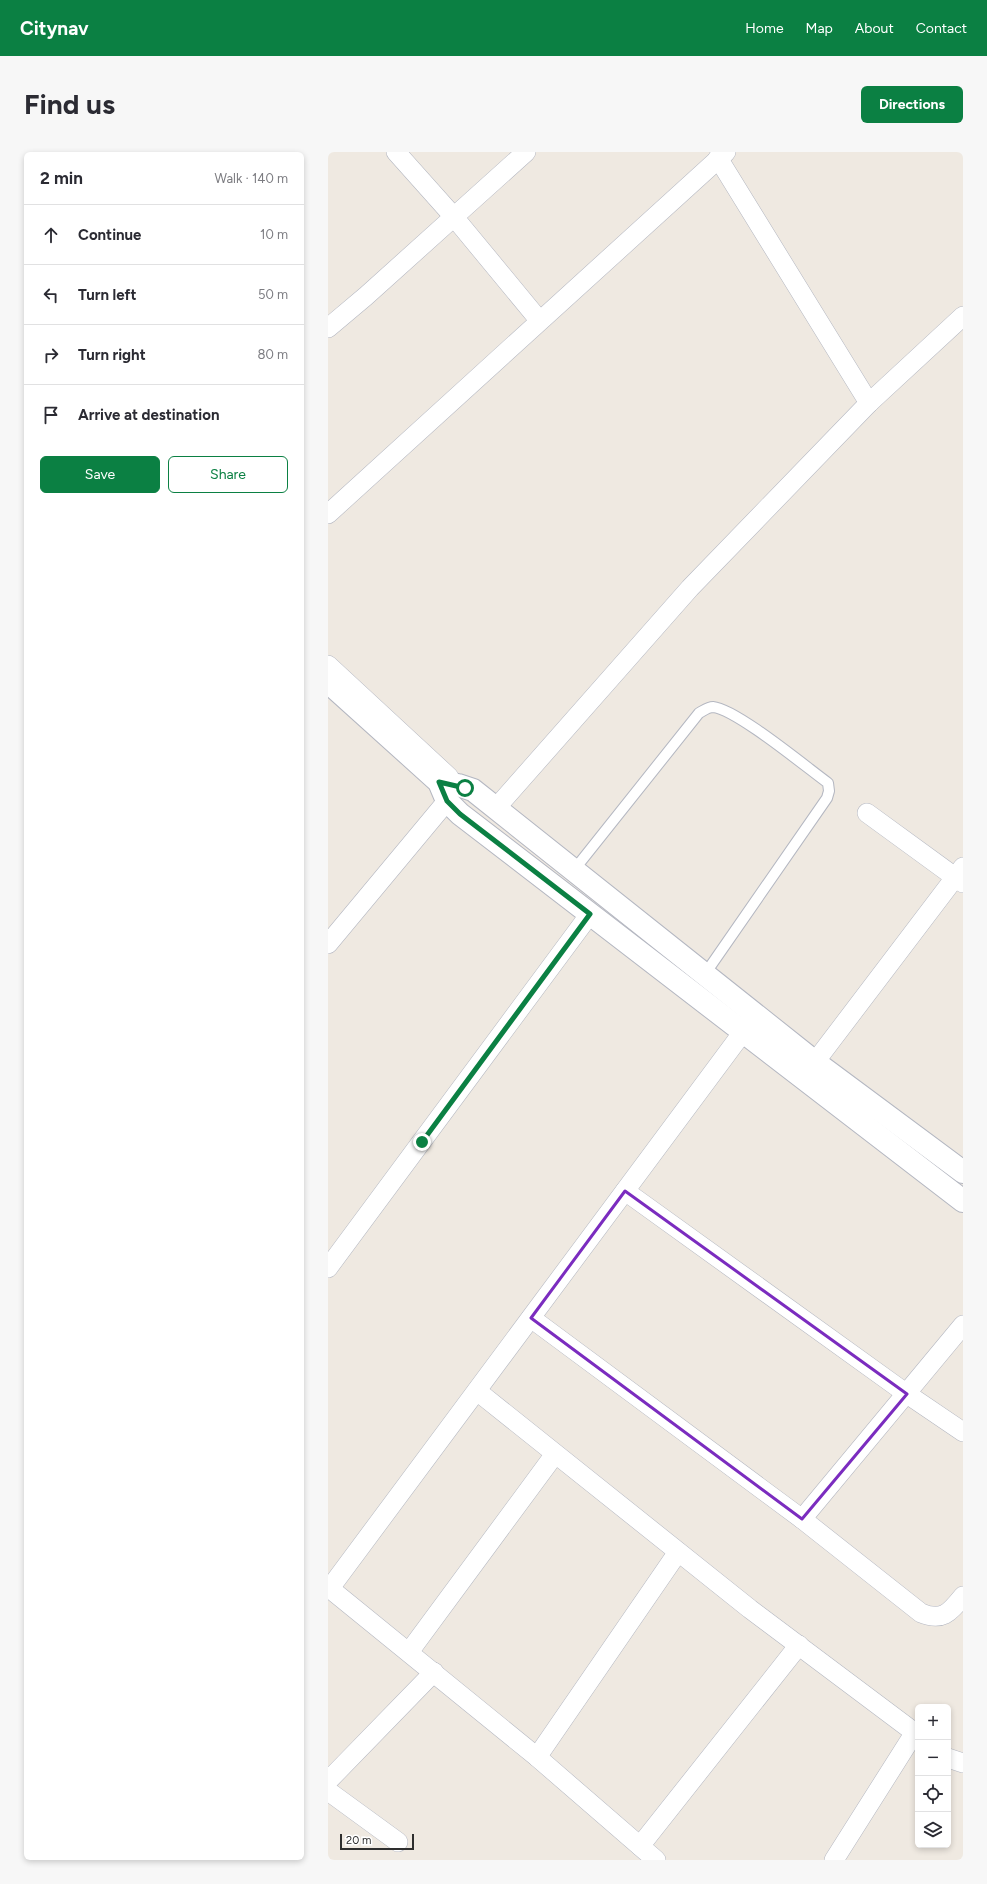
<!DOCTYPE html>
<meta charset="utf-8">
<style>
body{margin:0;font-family:Figtree,sans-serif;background:#f7f7f7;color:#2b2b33}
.controls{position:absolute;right:12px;bottom:12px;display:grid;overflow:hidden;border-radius:6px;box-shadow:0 2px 6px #0003}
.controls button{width:36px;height:36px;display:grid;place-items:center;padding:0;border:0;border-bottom:1px solid #e1e1e2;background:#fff;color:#2b2b33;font:20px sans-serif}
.scale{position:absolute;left:12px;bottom:10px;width:74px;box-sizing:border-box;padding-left:4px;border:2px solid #2e2e2e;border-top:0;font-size:11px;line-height:14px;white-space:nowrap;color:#2e2e2e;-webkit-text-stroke:3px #fff;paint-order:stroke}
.stop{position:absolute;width:12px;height:12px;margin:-9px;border:3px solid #0b8043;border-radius:50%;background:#fff}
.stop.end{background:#0b8043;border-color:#fff;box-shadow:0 1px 4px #0008}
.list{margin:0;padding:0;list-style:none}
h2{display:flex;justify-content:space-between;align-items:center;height:52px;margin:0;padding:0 16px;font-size:17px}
h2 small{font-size:13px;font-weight:400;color:#7c7c81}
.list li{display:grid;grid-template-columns:26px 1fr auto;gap:12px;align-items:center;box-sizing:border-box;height:60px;padding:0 16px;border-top:1px solid #e1e1e2}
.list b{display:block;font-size:15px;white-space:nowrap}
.list em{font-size:13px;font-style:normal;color:#7c7c81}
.actions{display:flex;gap:8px;padding:12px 16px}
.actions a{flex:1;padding:9px 0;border:1px solid #0b8043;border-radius:6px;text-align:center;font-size:14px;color:#0b8043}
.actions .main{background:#0b8043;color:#fff}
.icon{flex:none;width:22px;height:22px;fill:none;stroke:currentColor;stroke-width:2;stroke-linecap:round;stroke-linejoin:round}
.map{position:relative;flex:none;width:635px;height:1708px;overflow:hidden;border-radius:6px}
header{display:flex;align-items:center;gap:24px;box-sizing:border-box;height:56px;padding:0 20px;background:#0b8043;color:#fff}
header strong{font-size:19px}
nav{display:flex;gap:22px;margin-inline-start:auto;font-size:14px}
.intro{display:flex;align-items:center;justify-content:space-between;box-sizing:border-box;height:96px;padding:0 24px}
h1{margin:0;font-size:28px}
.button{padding:10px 18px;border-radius:6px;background:#0b8043;color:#fff;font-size:14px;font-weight:700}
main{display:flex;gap:24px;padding:0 24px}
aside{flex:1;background:#fff;border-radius:6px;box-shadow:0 2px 6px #0003}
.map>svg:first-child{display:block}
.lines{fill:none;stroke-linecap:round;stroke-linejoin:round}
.lane-casing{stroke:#b4b7c1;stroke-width:12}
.street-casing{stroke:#b4b7c1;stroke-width:20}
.secondary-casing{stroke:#b4b7c1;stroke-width:24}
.lane{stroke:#fff;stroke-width:10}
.street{stroke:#fff;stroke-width:19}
.secondary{stroke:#fff;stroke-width:22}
.route{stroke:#0b8043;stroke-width:5}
.marked{fill:none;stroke:#7b2cbf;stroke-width:3;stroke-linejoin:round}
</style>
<header>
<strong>Citynav</strong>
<nav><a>Home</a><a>Map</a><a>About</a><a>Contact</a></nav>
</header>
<div class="intro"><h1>Find us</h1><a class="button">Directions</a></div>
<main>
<aside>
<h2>2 min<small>Walk · 140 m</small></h2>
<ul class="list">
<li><svg class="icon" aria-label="ahead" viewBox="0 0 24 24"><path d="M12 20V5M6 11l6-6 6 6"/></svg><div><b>Continue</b></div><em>10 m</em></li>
<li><svg class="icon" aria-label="left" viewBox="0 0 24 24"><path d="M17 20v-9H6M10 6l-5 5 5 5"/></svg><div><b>Turn left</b></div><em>50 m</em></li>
<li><svg class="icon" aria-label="right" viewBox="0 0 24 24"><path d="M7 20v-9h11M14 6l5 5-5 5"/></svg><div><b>Turn right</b></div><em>80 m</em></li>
<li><svg class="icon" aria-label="arrive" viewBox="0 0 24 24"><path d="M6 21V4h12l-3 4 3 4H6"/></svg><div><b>Arrive at destination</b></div></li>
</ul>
<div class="actions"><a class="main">Save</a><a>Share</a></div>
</aside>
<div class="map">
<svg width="635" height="1708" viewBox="0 0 635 1708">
<rect width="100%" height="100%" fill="#efe9e1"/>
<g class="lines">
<defs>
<path id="lane" d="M246,718L371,561C375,559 380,555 385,555C408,557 478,615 500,631L501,639L499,646L377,822"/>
<g id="street">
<path d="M68,0L126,65L211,168"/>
<path d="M390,6L541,251"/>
<path d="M0,176L38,144L198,0"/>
<path d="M0,362L398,0"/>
<path d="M0,513L121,625"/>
<path d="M168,656L362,436L541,251L635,164"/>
<path d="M539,661L635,731"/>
<path d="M0,792L119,649"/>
<path d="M487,910L635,715"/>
<path d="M297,1039L579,1242L635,1280"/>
<path d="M0,1116L262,762"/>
<path d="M203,1166L474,1367L593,1461C615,1470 622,1460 635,1444"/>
<path d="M149,1239L422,1457L590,1583"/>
<path d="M474,1367L635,1173"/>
<path d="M0,1435L209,1605L328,1708"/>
<path d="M2,1436L415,880"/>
<path d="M81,1500L227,1302"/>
<path d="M209,1605L350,1400"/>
<path d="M620,1606L635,1611"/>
<path d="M0,1629L106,1520"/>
<path d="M0,1639L70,1690"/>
<path d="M312,1694L471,1493"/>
<path d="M506,1708L587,1580"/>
</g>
<g id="secondary">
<path d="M0,530L111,630L119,649L132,662L635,1049"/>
<path d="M111,630L130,633L145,638L487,910L635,1020"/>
</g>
</defs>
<use href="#lane" class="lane-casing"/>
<use href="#street" class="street-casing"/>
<use href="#secondary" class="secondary-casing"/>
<use href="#lane" class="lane"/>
<use href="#street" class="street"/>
<use href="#secondary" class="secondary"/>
</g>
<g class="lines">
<path class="route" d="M94,990L262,762L132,662L119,649L111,630L137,636"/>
</g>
<path class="marked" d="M297,1039L579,1242L474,1367L203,1166Z"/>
</svg>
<div class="controls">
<button>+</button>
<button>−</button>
<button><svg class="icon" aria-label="locate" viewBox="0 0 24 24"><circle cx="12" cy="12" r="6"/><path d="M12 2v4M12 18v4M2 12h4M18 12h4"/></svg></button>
<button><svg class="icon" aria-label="layers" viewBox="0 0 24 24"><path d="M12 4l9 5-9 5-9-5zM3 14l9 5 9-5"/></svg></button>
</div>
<div class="scale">20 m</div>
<div class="stop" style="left:137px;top:636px"></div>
<div class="stop end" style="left:94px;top:990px"></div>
</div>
</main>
